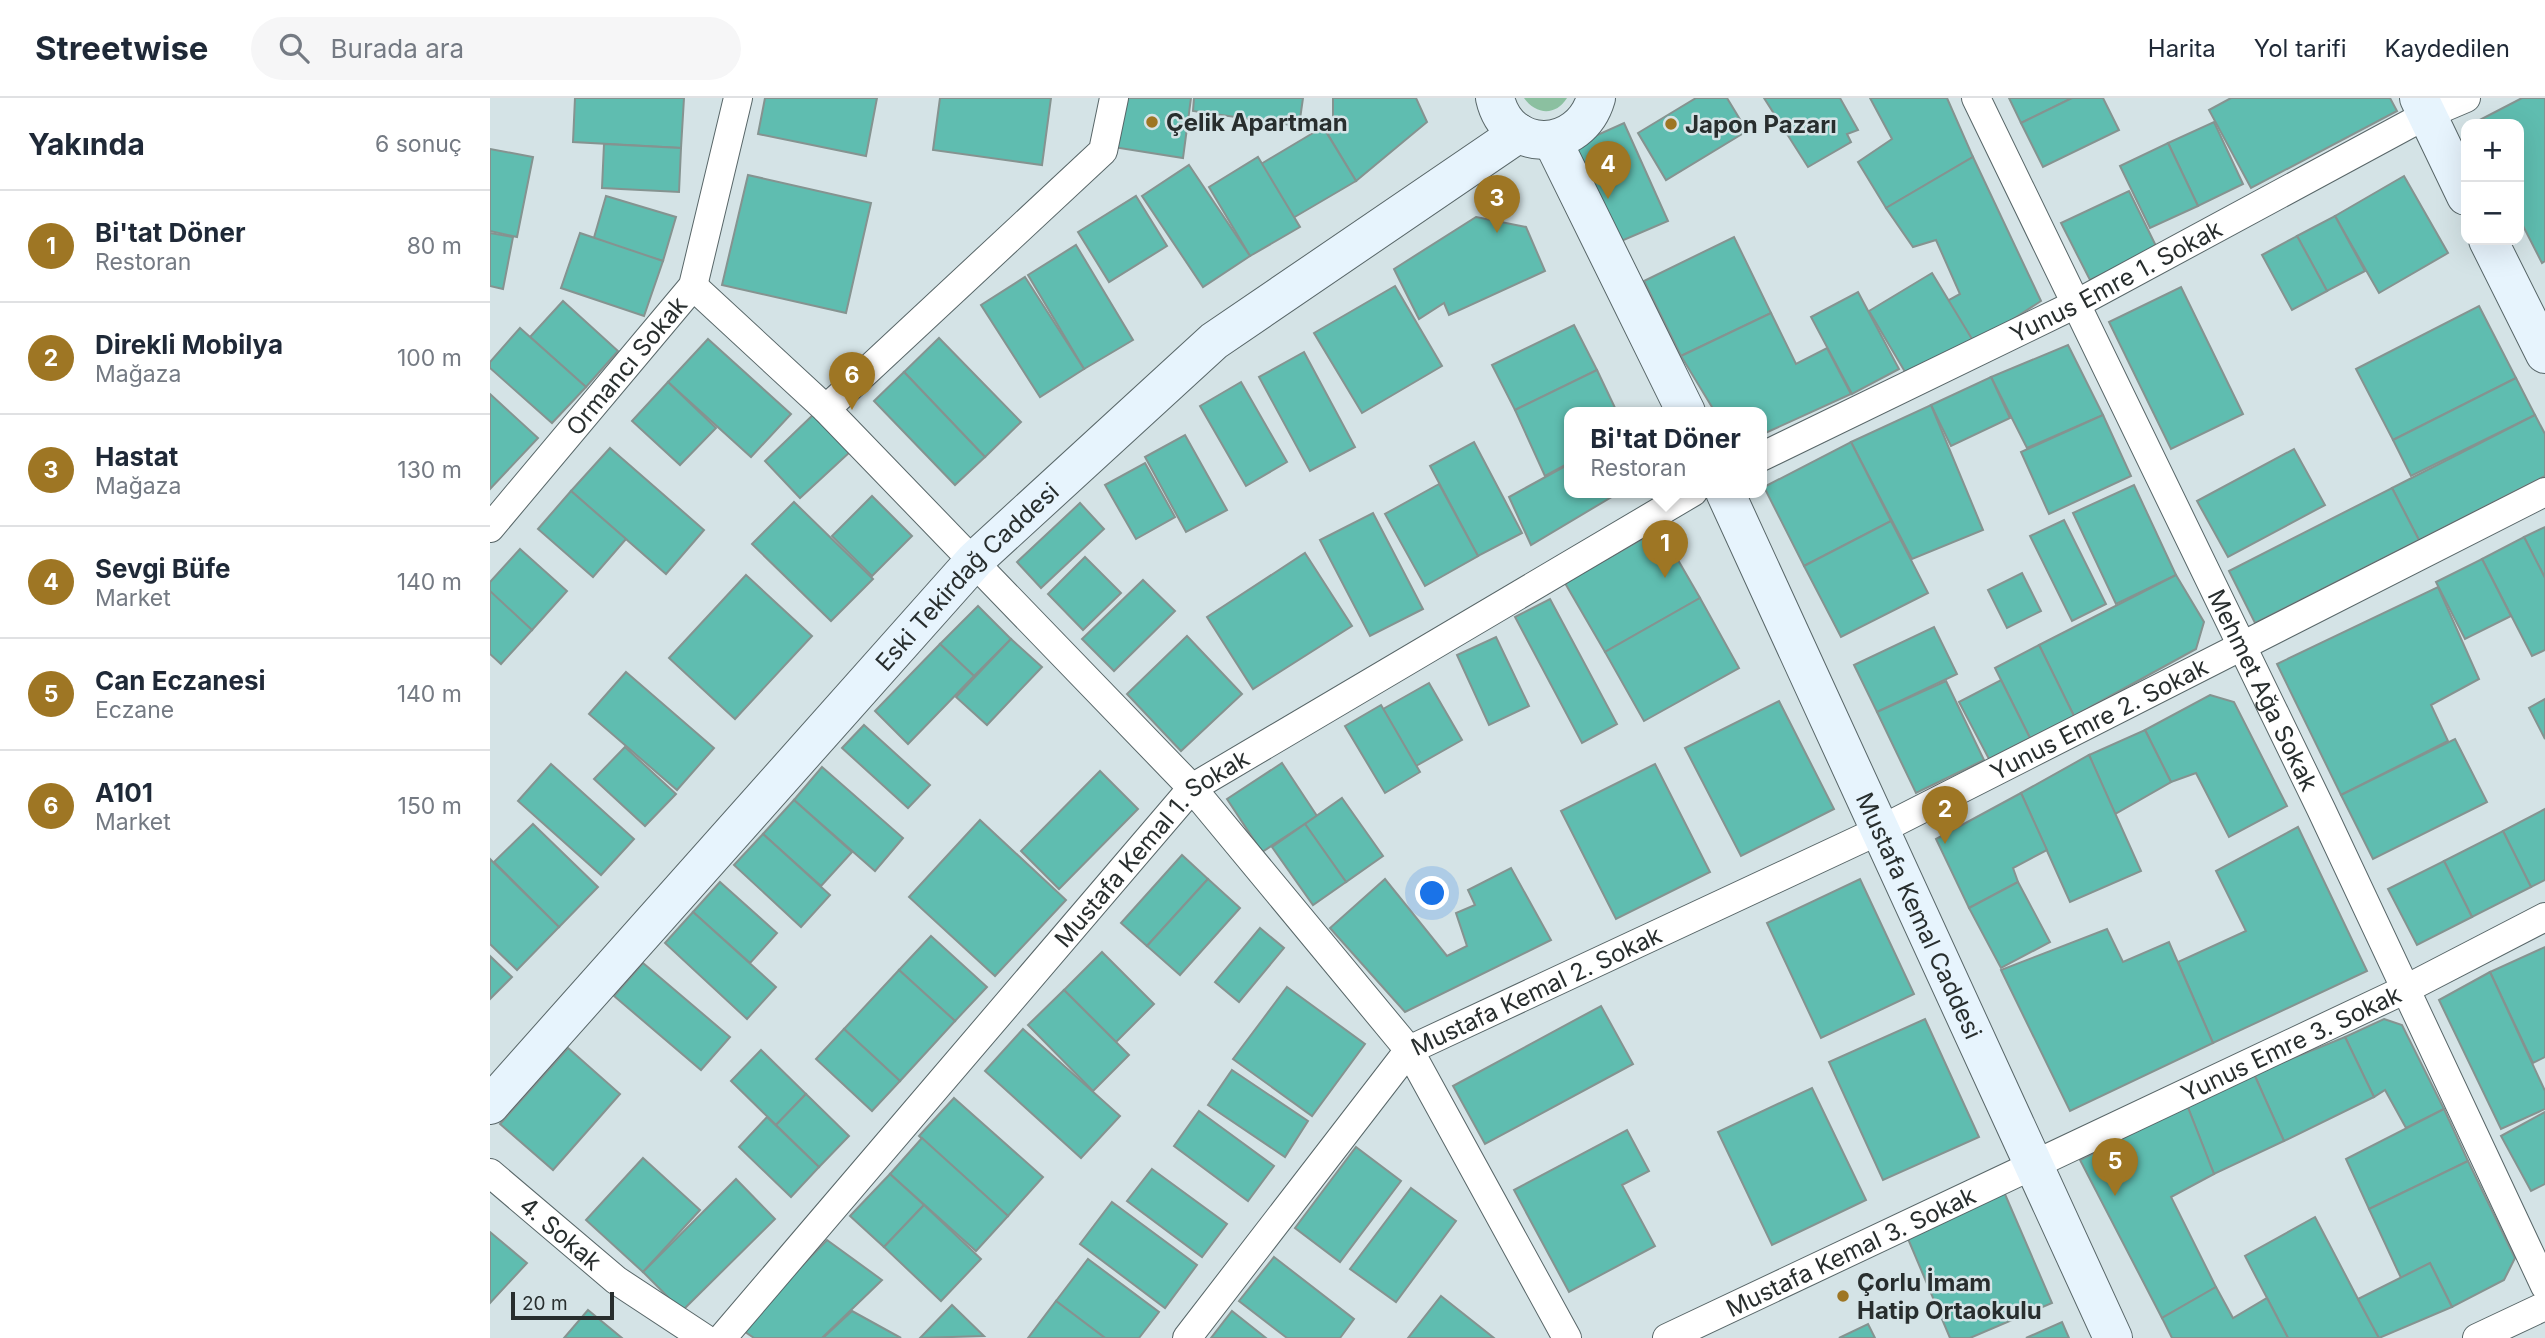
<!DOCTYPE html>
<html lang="tr">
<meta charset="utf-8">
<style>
body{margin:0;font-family:Inter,sans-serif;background:#f6f6f7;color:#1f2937}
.controls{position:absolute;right:21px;top:21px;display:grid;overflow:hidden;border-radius:14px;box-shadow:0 7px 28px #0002}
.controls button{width:63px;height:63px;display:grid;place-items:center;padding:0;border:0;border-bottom:2px solid #e0e1e3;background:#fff;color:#1f2937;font:35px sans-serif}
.scale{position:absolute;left:21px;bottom:18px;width:103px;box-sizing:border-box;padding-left:7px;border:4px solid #282e2e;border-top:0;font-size:19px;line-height:24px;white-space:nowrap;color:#282e2e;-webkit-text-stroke:5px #d4e3e6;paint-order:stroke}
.you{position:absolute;left:943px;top:796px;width:24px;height:24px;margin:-18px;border:5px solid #fff;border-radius:50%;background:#1a73e8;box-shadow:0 0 0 10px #1a73e833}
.badge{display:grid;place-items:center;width:46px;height:46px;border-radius:50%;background:#9e7624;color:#fff;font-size:23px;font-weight:700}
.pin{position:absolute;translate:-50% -58px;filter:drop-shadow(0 2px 4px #0008)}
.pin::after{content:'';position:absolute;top:37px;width:24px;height:21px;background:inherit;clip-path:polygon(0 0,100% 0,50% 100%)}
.popup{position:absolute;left:1074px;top:309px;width:203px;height:91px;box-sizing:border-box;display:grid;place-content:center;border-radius:14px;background:#fff;filter:drop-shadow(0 2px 5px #0005);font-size:23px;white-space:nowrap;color:#747a83}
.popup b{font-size:26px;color:#1f2937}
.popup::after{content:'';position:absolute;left:50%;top:100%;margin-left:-14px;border:14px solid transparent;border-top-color:#fff}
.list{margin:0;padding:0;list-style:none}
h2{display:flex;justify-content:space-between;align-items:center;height:91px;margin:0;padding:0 28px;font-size:30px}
h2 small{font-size:23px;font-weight:400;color:#747a83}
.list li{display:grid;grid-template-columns:46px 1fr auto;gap:21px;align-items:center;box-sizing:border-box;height:112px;padding:0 28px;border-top:2px solid #e0e1e3}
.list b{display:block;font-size:26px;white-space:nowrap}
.list p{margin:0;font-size:23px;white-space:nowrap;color:#747a83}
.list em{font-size:23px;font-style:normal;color:#747a83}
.icon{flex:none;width:38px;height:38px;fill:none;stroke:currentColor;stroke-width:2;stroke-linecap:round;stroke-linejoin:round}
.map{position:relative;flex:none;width:2055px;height:1240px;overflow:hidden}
header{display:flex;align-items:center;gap:42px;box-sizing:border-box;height:98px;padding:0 35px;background:#fff;border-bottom:2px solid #e0e1e3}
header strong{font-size:33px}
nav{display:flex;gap:38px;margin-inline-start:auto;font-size:24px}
.search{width:490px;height:63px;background:#f6f6f7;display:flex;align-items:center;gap:18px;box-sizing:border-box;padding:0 24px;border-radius:38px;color:#747a83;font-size:26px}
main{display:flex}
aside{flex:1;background:#fff}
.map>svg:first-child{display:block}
.green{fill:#8bc0a0}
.building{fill:#5fbdb0;stroke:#859390;stroke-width:2}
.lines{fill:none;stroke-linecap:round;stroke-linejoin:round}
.street-casing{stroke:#586668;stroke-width:30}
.secondary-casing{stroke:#586668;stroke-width:40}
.street{stroke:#fff;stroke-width:28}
.secondary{stroke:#e7f4fd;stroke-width:38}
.poi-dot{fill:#9e7624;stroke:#d4e3e6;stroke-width:2.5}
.labels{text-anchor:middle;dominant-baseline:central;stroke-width:5;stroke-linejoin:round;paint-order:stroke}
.poi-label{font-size:24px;font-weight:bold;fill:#282e2e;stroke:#d4e3e6;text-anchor:start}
.street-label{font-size:24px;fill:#282e2e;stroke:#d4e3e6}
</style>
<header>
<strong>Streetwise</strong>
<div class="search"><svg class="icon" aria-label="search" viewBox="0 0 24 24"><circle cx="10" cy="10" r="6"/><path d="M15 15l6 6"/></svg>Burada ara</div>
<nav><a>Harita</a><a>Yol tarifi</a><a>Kaydedilen</a></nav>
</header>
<main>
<aside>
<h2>Yakında<small>6 sonuç</small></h2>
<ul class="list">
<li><span class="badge">1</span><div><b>Bi'tat Döner</b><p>Restoran</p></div><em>80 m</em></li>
<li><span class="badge">2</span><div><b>Direkli Mobilya</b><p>Mağaza</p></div><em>100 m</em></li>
<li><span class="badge">3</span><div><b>Hastat</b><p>Mağaza</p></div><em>130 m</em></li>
<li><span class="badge">4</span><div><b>Sevgi Büfe</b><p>Market</p></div><em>140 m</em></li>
<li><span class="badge">5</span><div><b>Can Eczanesi</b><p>Eczane</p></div><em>140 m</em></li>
<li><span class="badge">6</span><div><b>A101</b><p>Market</p></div><em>150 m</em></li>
</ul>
</aside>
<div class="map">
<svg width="2055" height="1240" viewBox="0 0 2055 1240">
<rect width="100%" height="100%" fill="#d4e3e6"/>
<path class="green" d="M1034,0H1077C1066,18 1046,17 1034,0Z"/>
<g class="building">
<path d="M85,0H194L191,50L83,44Z"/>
<path d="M275,0H387L376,58L268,36Z"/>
<path d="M450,0H561L552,67L443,52Z"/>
<path d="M631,0H701L693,60L623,49Z"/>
<path d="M704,0H813L809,28L703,13Z"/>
<path d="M843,0H926L937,24L866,83L837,35L843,33Z"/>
<path d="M1206,0H1237L1257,33L1176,82L1148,35Z"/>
<path d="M1274,0H1350L1368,32L1357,36L1361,44L1318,69Z"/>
<path d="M1380,0H1457L1483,59L1396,110L1368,64L1402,41Z"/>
<path d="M1519,0H1582L1531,25Z"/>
<path d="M1582,0H1613L1629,32L1553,69L1531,25Z"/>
<path d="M1741,0H1900L1907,13L1761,90L1719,12Z"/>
<path d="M2032,0H2055V163L2052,165L2029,120V26H1982Z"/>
<path d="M1724,24L1753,86L1708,108L1678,45Z"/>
<path d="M1134,25L1178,123L1129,144L1085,47Z"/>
<path d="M833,29L866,83L803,120L771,66Z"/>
<path d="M1678,45L1708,108L1660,130L1630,68Z"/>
<path d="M114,46L191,50L189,94L112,90Z"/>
<path d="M0,51L43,59L27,139L0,133Z"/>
<path d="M768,59L810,129L760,158L719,89Z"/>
<path d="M1483,59L1551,203L1485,246L1457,203L1470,196L1446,142L1423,149L1396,110Z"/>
<path d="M699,67L760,158L713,189L652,98Z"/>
<path d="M258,77L381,105L356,215L232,187Z"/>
<path d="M1914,78L1958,155L1889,195L1845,118Z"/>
<path d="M1639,93L1667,150L1600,182L1571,125Z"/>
<path d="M116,98L186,119L173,163L103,143Z"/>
<path d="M646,98L677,148L619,184L588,134Z"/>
<path d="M1845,118L1875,173L1837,193L1807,138Z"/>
<path d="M986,119L1036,129L1055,173L959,217L954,205L929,221L904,171Z"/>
<path d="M0,135L23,139L13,191L0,188Z"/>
<path d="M90,135L173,163L154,218L71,190Z"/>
<path d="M1807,138L1837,193L1802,212L1772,157Z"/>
<path d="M1244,139L1281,215L1191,258L1154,183Z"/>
<path d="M586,147L643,242L594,271L538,177Z"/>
<path d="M1442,175L1485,246L1421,284L1379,213Z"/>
<path d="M535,179L594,271L550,299L491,207Z"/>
<path d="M905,188L952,268L872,315L824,235Z"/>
<path d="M1691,189L1753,316L1681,351L1619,224Z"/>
<path d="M1368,194L1409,271L1362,296L1321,219Z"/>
<path d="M73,203L128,253L96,289L40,239Z"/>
<path d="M1989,208L2026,280L1903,342L1866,271Z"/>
<path d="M1281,215L1306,266L1337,250L1361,296L1271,337V314H1225L1191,258Z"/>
<path d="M1084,227L1107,272L1025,312L1002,267Z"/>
<path d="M30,230L96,289L62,325L0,270V264Z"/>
<path d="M449,240L531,324L495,359L414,274Z"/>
<path d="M218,241L301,316L261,359L178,284Z"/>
<path d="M1578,247L1613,317L1537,350L1501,279Z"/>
<path d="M814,254L865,349L820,373L769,279Z"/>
<path d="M1107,272L1127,314H1079V365L1055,378L1025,312Z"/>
<path d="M414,274L495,359L465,387L384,303Z"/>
<path d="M1501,279L1520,320L1461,348L1441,307Z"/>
<path d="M2026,280L2045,317L1921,378L1903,342Z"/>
<path d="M178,284L226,330L190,367L142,323Z"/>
<path d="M751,284L797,364L756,388L710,308Z"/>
<path d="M0,296L48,340L0,391Z"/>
<path d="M1441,307L1493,432L1422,461L1361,344Z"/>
<path d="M325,315L361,353L310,400L275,363Z"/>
<path d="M1613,317L1641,378L1559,416L1531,354Z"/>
<path d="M2045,317L2055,336V378L1929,442L1902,390Z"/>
<path d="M695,337L737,412L696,434L655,359Z"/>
<path d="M984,344L1032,435L988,458L940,368Z"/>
<path d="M1361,344L1401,423L1314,468L1274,389Z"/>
<path d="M120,350L214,432L176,476L81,393Z"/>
<path d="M1804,351L1835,407L1738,459L1707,403Z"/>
<path d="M655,365L685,419L646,441L615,387Z"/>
<path d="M1079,366V394H1130L1041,447L1019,399Z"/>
<path d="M949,386L988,458L935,488L895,416Z"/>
<path d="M1644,387L1686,477L1626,506L1583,415Z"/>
<path d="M1902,390L1929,442L1765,525L1739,473Z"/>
<path d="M81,393L136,441L103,479L48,431Z"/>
<path d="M382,398L422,438L382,478L342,438Z"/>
<path d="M304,404L383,481L341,523L262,446Z"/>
<path d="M590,405L614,431L551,490L527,464Z"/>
<path d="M883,415L933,511L880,538L830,442Z"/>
<path d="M1574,422L1616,506L1582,523L1540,438Z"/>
<path d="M1401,423L1438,495L1351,539L1314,468Z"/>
<path d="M2055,429V480L2034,439Z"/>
<path d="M1170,431L1210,500L1115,554L1075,485Z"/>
<path d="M2034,439L2055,480V552L2042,558L1992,461Z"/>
<path d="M30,451L77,493L42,532L0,495V484Z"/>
<path d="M815,455L862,528L763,591L717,519Z"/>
<path d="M595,459L631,495L593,532L558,496Z"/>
<path d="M1992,461L2021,518L1975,541L1946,484Z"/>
<path d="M1532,475L1551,513L1517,530L1498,492Z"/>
<path d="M256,477L322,538L245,621L179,560Z"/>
<path d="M1686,477L1714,524L1706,551L1584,618L1549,547Z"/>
<path d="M653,482L685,513L624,573L592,541Z"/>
<path d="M1948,489L1989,581L1941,607L1958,643L1851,697L1787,566Z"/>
<path d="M0,493L42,532L11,566L0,556Z"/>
<path d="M1210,500L1249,570L1154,623L1115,554Z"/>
<path d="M1060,501L1127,626L1092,645L1025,519Z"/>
<path d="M488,508L521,541L484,578L450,546Z"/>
<path d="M1444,529L1467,576L1387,614L1364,567Z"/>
<path d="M697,538L752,596L691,653L637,596Z"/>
<path d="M1006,539L1039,608L999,627L967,557Z"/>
<path d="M521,541L552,569L497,627L466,599Z"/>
<path d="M450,546L484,578L418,646L385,613Z"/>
<path d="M1549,547L1584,618L1540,640L1505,570Z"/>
<path d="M136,574L224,650L187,692L99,616Z"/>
<path d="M1511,582L1540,640L1499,661L1469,604Z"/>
<path d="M1456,583L1494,662L1426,695L1387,614Z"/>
<path d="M939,585L972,642L926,668L893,611Z"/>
<path d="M1720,597L1744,604L1797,708L1739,739L1706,675L1681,684L1655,632Z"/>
<path d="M2055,601V641L2039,610Z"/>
<path d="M1289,603L1344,711L1251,758L1195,650Z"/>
<path d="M891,607L930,674L895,695L855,628Z"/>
<path d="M374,627L440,687L418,710L352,650Z"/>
<path d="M1655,632L1681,684L1625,716L1599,657Z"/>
<path d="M1965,641L1997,704L1883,761L1851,697Z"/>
<path d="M135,649L186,696L155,728L104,681Z"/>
<path d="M1599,657L1651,773L1580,804L1531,695Z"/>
<path d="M792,665L827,718L772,754L737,701Z"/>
<path d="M61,666L144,741L111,777L28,703Z"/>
<path d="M1165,666L1220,774L1126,821L1071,713Z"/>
<path d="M332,669L413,740L385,773L304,702Z"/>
<path d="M610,673L648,711L569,791L531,753Z"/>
<path d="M1531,695L1557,752L1523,770L1528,784L1479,810L1446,741Z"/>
<path d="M852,700L893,758L856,784L815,726Z"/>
<path d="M304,702L362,754L331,788L273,736Z"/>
<path d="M2055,711V782L2041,789L2013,733Z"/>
<path d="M490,722L576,802L505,878L419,799Z"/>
<path d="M43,726L108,789L69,829L4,764Z"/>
<path d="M815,726L856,784L823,807L782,749Z"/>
<path d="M1808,729L1877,873L1723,945L1688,864L1756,833L1726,773Z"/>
<path d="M2013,733L2041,789L1982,819L1954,763Z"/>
<path d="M273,736L340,797L311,829L244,767Z"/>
<path d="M692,757L718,781L657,848L631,825Z"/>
<path d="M0,761L69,829L27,872L0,846Z"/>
<path d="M1954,763L1982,819L1927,847L1898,791Z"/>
<path d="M1021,770L1061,842L915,914L840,830L895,781L957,858L977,848L966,815L985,807L978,792Z"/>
<path d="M718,781L750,810L690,877L657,848Z"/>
<path d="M1370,781L1424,896L1331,940L1277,825Z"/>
<path d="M230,784L287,835L260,865L203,814Z"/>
<path d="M1528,784L1560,844L1511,870L1479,810Z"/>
<path d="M203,814L286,889L257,921L175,845Z"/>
<path d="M770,830L794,850L749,904L725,884Z"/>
<path d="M1617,831L1633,864L1679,844L1723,945L1580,1013L1511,872Z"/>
<path d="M441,838L497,889L465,923L409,872Z"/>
<path d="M2055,849V959L2043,965L2000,874Z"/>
<path d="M612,854L664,906L626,944L574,892Z"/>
<path d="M0,858L22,879L0,901Z"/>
<path d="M153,865L240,939L211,972L124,898Z"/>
<path d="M409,872L465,923L410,983L354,931Z"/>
<path d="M2000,874L2055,993V1011L2011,1031L1949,902Z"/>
<path d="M797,889L875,946L822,1018L743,961Z"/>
<path d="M574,892L639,957L603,993L538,927Z"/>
<path d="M1111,908L1143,966L995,1046L963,988Z"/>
<path d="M1435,921L1489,1039L1393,1082L1339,964Z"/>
<path d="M1894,921L1912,927L1954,1011L1916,1030L1895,992L1884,999L1855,939Z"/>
<path d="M354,931L410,983L382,1013L326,961Z"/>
<path d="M533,931L630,1018L591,1060L495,973Z"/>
<path d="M1855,939L1884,999L1794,1043L1764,976Z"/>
<path d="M78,950L130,996L63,1072L10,1026Z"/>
<path d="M271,952L316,996L286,1027L241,983Z"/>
<path d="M742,972L818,1023L795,1059L718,1007Z"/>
<path d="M1764,976L1794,1043L1724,1076L1697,1007Z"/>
<path d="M1322,990L1376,1102L1282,1147L1228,1034Z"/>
<path d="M316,996L359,1038L329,1069L286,1027Z"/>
<path d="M464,1000L553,1079L518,1118L429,1038Z"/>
<path d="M1697,1007L1724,1076L1681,1099L1726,1189L1672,1220L1590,1062Z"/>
<path d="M1954,1011L1978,1063L1879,1111L1856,1061Z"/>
<path d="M709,1013L784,1068L758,1103L684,1048Z"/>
<path d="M2055,1014V1086L2041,1093L2011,1038Z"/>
<path d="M277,1019L329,1069L301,1099L249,1049Z"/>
<path d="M1137,1032L1159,1073L1132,1087L1165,1148L1079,1194L1024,1092Z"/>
<path d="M432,1040L518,1118L486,1153L400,1076Z"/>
<path d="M866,1049L911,1083L850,1164L805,1130Z"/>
<path d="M153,1060L210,1112L153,1174L96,1122Z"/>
<path d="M1978,1063L2025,1160L2014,1182L1962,1209L1940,1165L1911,1180L1879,1111Z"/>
<path d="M662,1071L737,1126L712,1159L637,1103Z"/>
<path d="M400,1076L434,1107L394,1149L360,1118Z"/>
<path d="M246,1081L285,1121L192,1213L153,1174Z"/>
<path d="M1511,1087L1562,1205L1480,1240H1460L1413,1129Z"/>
<path d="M921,1090L966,1123L906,1204L860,1171Z"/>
<path d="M622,1104L707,1167L675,1210L590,1146Z"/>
<path d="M434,1107L491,1161L451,1203L394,1149Z"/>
<path d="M1825,1119L1868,1201L1889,1240H1798L1755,1158Z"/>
<path d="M0,1134L37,1165L0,1205Z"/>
<path d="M337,1142L392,1182L332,1240H264L251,1231Z"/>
<path d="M784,1159L864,1221L850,1240H797L749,1203Z"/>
<path d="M598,1161L669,1214L649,1240H615L566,1203Z"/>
<path d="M1940,1165L1962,1209L1889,1240L1868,1201Z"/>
<path d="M1726,1189L1743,1220L1777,1200L1798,1240H1682L1672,1220Z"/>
<path d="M951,1198L1004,1240H918Z"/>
<path d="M566,1203L615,1240H538Z"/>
<path d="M462,1207L494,1238L430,1240Z"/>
<path d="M98,1212L132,1240H74Z"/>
<path d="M362,1213L411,1240H333Z"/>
<path d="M742,1213L776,1240H721Z"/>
<path d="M1572,1224L1579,1240H1536Z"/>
<path d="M1378,1226L1385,1240H1349Z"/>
</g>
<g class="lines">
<defs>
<g id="street">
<path id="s1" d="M1486,0L1831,711L2055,1188"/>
<path d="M203,188L336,311L702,690L919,952L1077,1240"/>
<path d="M336,311L613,53L624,0"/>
<path id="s2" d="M1271,359L1586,206L1936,17L1976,0"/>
<path id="s3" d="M0,430L203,188L248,0"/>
<path id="s4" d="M0,1075L126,1182L214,1240"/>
<path id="s5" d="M232,1240L702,690L1203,394"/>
<path id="s6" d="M697,1240L919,952L1388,733L2055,394"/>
<path id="s7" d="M1177,1240L1914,892L2055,819"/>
<path d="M1987,1240L2055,1208"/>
</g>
<g id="secondary">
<path d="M1005,0C1018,57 1090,55 1106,0"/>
<path d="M1929,0L1976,98"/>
<path d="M1062,42L1196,314"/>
<path d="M1998,142L2055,256"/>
<path id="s8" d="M1235,394L1623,1240"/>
<path id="s9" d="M0,1007L485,462L724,243L1029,35"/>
</g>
</defs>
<use href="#street" class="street-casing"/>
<use href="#secondary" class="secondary-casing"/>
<use href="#street" class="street"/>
<use href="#secondary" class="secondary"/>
</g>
<g class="poi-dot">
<circle cx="662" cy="24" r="7"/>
<circle cx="1181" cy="26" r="7"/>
<circle cx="1353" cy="1198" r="7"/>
</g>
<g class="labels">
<g class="poi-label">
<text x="676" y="24">Çelik Apartman</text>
<text x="1195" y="26">Japon Pazarı</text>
<text x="1367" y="1184">Çorlu İmam<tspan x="1367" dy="28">Hatip Ortaokulu</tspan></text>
</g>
<g class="street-label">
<text stroke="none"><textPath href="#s2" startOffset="396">Yunus Emre 1. Sokak</textPath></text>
<text stroke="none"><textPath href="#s3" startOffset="212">Ormancı Sokak</textPath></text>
<text stroke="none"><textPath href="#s9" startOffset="712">Eski Tekirdağ Caddesi</textPath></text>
<text stroke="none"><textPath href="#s1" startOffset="658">Mehmet Ağa Sokak</textPath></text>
<text stroke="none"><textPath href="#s6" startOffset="1129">Yunus Emre 2. Sokak</textPath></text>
<text stroke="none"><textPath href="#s5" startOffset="653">Mustafa Kemal 1. Sokak</textPath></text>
<text stroke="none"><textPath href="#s8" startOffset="466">Mustafa Kemal Caddesi</textPath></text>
<text stroke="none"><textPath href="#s6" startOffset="504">Mustafa Kemal 2. Sokak</textPath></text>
<text stroke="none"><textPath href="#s7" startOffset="690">Yunus Emre 3. Sokak</textPath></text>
<text stroke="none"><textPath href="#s4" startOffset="93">4. Sokak</textPath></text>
<text stroke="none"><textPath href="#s7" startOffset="203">Mustafa Kemal 3. Sokak</textPath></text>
</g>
</g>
</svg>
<div class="controls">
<button>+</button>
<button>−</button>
</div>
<div class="scale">20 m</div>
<div class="you"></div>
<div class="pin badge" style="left:1175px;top:480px">1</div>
<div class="popup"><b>Bi'tat Döner</b>Restoran</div>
<div class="pin badge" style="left:1455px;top:746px">2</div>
<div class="pin badge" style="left:1007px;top:135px">3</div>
<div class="pin badge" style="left:1118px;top:101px">4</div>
<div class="pin badge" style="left:1625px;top:1098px">5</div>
<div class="pin badge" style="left:362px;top:312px">6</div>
</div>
</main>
